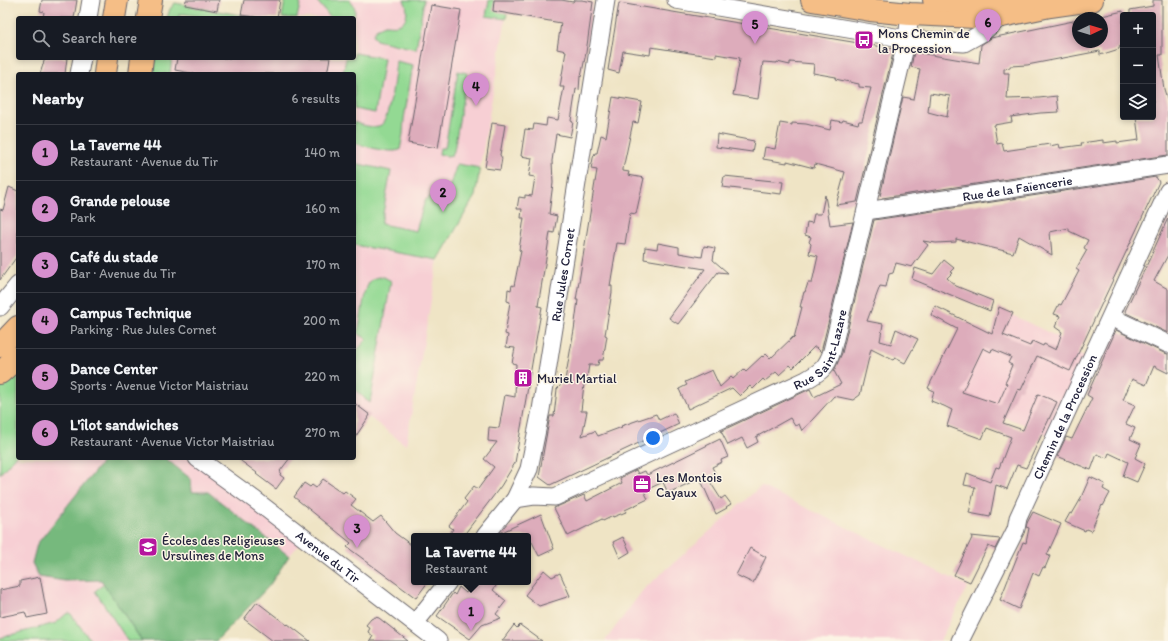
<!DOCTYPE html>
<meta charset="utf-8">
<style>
body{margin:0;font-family:Itim,sans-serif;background:#242831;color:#f1f3f6}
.controls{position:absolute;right:12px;top:12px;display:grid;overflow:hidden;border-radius:4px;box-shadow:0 2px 6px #0003}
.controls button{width:36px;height:36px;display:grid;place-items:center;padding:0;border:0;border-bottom:1px solid #363941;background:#171b24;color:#f1f3f6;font:20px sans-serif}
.compass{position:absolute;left:1072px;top:12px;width:36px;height:36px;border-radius:50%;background:#171b24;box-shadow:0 2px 6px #0003;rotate:86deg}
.you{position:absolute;left:653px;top:438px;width:14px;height:14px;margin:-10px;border:3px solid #fff;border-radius:50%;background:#1a73e8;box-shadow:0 0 0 6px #1a73e833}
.badge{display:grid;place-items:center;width:26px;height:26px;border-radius:50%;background:#d690ce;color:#111;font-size:13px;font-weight:700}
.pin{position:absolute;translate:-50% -33px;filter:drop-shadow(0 1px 2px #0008)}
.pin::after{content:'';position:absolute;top:21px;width:14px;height:12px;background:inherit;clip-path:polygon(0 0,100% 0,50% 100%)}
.popup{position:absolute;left:411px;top:533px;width:120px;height:52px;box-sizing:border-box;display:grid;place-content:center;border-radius:4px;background:#171b24;filter:drop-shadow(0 1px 3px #0005);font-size:13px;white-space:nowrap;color:#9ea1a6}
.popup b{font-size:15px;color:#f1f3f6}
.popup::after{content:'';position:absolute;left:50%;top:100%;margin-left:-8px;border:8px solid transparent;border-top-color:#171b24}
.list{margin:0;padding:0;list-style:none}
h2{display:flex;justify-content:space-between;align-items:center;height:52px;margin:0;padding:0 16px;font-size:17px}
h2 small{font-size:13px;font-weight:400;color:#9ea1a6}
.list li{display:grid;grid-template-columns:26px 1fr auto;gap:12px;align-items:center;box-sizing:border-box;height:56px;padding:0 16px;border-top:1px solid #363941}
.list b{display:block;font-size:15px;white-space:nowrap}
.list p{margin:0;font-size:13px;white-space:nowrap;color:#9ea1a6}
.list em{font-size:13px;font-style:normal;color:#9ea1a6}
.icon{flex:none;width:22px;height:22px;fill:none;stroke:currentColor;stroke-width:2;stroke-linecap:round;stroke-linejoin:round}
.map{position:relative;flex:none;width:1168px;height:641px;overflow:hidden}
.search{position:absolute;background:#171b24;box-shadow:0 2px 6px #0003;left:16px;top:16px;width:340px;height:44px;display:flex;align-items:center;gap:10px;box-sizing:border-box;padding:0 14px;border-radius:4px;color:#9ea1a6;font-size:15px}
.panel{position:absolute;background:#171b24;box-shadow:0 2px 6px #0003;left:16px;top:72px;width:340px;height:388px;border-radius:4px}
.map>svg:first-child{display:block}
.built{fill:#f7cfd4}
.green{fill:#93d993;stroke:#5a7e67}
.forest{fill:#76b97d;stroke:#4c6e5c}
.building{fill:#ddacbb;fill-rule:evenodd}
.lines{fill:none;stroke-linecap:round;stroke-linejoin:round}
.minor-casing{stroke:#6a666b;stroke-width:19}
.major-casing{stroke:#6a666b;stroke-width:24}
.highway-casing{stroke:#6a666b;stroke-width:24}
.minor{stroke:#fff;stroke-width:17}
.major{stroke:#f5be86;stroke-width:22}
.highway{stroke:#f5be86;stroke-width:22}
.labels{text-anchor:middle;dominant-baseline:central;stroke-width:3;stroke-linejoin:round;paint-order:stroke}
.poi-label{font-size:13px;fill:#22223b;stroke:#fcf5e5;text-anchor:start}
.street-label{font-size:13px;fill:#22223b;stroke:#fcf5e5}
</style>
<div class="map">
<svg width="1168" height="641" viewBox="0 0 1168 641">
<rect width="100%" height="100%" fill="#fcf5e5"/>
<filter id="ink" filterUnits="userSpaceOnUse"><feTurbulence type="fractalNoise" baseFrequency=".025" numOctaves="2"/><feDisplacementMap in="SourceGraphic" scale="8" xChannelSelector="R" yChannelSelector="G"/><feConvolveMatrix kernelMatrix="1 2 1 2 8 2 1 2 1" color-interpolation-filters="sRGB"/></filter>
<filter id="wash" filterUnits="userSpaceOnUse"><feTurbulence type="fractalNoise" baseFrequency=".012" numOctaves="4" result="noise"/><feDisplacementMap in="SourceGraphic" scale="16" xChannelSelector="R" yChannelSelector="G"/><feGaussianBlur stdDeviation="0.9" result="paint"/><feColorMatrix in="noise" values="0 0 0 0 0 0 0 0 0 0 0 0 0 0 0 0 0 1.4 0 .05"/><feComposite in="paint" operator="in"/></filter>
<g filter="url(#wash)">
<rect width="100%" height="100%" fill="#efe4c5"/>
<g class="built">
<path d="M285,0H509L475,196L438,260L406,445L354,406V74H154L156,58H354V18H282Z"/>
<path d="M1004,311L1062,339L1059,346L1091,360L1055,438L1026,425L960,401L969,335L988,344Z"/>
<path d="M18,436V458H197L305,538L289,556L269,586L216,641H0V454Z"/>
<path d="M761,486L968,586L940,641H605L643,590Z"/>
</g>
<g class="green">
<path d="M285,0H301L297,18H282Z"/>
<path d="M316,0H349C355,6 357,10 353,18H331Z"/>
<path d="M404,0H424L416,49L376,40L373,35L376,29C379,28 382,26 385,25C389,25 394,26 398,25C409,21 408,8 404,0Z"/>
<path d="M489,0H509L506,19L486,16Z"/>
<path d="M175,3L186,5L255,18H211L185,14H179V18H167L170,9Z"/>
<path d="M354,53L384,58L375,113L354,109V74H343L346,58H354Z"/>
<path d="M156,58H172L170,74H154Z"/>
<path d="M396,61L413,65L404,119L403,134L400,150C388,154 366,146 354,143V122C361,125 374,129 381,125C390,119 395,73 396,61Z"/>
<path d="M458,71L467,73L454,151L452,155L447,156L439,154L440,148H445Z"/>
<path d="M354,163L391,171L381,224L416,231L425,200L433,195L449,188L457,164L480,168L475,196L438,260L354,245Z"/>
<path d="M380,277H384L391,281L370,403L354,389V352L359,348L367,339L357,333C362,321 363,292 369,283C372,279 375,278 380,277Z"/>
<path d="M18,367V453L0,474V382Z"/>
<path d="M104,584L142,641H128L95,591Z"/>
<path d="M70,613L91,641H0V638L56,623L66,614Z"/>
</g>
<path class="forest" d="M102,458H165L191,479L192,492H208L289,556L269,586L216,641H142L101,580L65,581L39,577L32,563L37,544L102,462Z"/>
<g id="blocks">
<g class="building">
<path d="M42,0H77L74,18H43L44,12L40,11Z"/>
<path d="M186,0H219L217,11L185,5Z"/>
<path d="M244,0H280L277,18H261L241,15Z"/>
<path d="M494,0H561L573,2L574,0H582L593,2L586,53L581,77L580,76L579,90L576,89L571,121L573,122L570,137L556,134L552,161L553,183L549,214L557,216L554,233L550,232L547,252L538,306L542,307L536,340L515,463L501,486L463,536H448L453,529L449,526L467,502L464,499L474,486L478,489L494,467L484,459L497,442L488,441L489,427L499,428L505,395L515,397L516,364L512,363L515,348L506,347L508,335L505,334L510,302L507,301L508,289L511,290L512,285L514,286L521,251L519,250L524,218H521L522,209H517L519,197L525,198V195L532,196L535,177L529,176L532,158L521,156L525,129L533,130L534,124L546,126L547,118L558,120L564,87H560L566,51L557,49L561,23L493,11Z"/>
<path d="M1153,0H1162V55H1159L1164,89L1168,102V155L882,198L880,196L903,97L914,99L920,69L911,67L914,52L979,63L981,45L991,38L1078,20V42H1102V16L1123,11V45H1120L1119,49L1100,55V51L1027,65L1010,66V68L1004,69V73H1009L1007,99L1039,98L1057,96L1059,112L1040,113L1011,117L1012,122L994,125L997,144L1002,143L1004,151L1050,144V146L1059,144L1060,148L1082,145L1081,143L1103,140V143L1117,141V143L1139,140L1136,117H1153V15H1130V10L1153,6ZM930,93L950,96L947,117L928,112Z"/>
<path d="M619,3L894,49L857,202L836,205L845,172L815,164L814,168L787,161V163L763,159L765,147L775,149L780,123L792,125V123L806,124L830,130L832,120L842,122L843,120L858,124L859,121H862L871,88L859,87V84L835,79L836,77L813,73L814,64L790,62V65L777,62V63L763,62L758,99L733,95L740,58L716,54V57L651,47L650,55L623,51L619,73L608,70Z"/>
<path d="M431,5L461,10L438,148L408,143Z"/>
<path d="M45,58H67L65,74H40Z"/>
<path d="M177,58H330L327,74H196L175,70Z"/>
<path d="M613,97L642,102L638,123L633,122L623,169V171L629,172L628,175L644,178L636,214L630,213L625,244L617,243L610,286H612V292L605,335L607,336L603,360H599L598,365H589L586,384H584L581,411H587L582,436L595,431L598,436L622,427L621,426L656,414L659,420L674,413L679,424L550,485L539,477L545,443L550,416H554L557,389L562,384L563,380H565L574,330L578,300H576L597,170L591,169L593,158L595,153H597L601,135L606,137Z"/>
<path d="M492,123L505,125L500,155L502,158L500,170L485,168Z"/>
<path d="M717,134L754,141L752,152L716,147Z"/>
<path d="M724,176L783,182L781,194L722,187Z"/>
<path d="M1156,177L1159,182L1070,371L1037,356L1021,390L1018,389L1003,423L1023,430L1038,394L1057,402L1026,468L1017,465L1007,489L996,485L990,517L969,513L975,487L964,485L967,473L990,482L996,467L999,468L1011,437L987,428L982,439L947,426L952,410L944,406L931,401L934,391L928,388L957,329L931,315L935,306L992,334L999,307L1013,313L1003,335L1030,346L1032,341L1043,346L1044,344L1056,350L1062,332L1055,327L1060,316L1054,314L1059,304L1061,305L1079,271L1076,269L1087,250L1084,248L1088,240L1069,231V228L1050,232L1052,255L1019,236L1013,253L956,239V242L936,243L923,241L928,245L912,267L896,263L893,273L889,274L886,287L880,286L867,321L883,324L880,341L891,344L896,329L918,339L905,363L895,358L893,360L871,349L860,395L853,400L834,396L802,431L799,424L795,426L790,418L756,437L758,442L747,448L742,438L728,445L721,431L810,389L814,397L841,384L834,371L842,353L874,220ZM983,348L991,352L992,349L1011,357L1008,363L1012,365L1008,375H1009L1005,383L1007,384L998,404L962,392Z"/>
<path d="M9,187L18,191V255L0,280V209L3,210Z"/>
<path d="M825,195L830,225L853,222L821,352L816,347H814L793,368L790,365L779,375L776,372L765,381L763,379L753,389L750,386L740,396L732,388L688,409L679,389L687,385L685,382L712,370L720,387L731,377L733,379L744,369L746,371L762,356L763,357L766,354L770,358L772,356V357L793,337L794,338L802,307H800L804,292H805L808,283H812L818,256L809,254L811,244L809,242L811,237L805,235L807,222L812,223L814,214H821Z"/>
<path d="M1168,218V255L1154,281L1168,289V333L1126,313L1125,311L1150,258Z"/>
<path d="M658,243L679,247V253L702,257L704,246L715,248L713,260L728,273L718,272L678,324L669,318L705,269L644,259L645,247L657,249Z"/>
<path d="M944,260L954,268L950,272L952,273L947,278L956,286L993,301L990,311L912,279L915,268L933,274Z"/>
<path d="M1116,330L1164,353L1168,354V373L1154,366L1146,385L1132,379L1123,400L1135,405L1126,424L1135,428L1130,439L1141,444L1135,458L1144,463L1145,464L1137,482L1123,476L1128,462L1109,453L1107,458L1097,454L1091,470L1057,456L1066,437L1072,439L1092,398L1087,395Z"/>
<path d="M354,403L370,415L354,439Z"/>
<path d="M720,439L728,457L721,460L722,462L712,467L715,473L707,477L721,499L725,496L731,504L726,507L727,508L716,514L700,478L668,493L663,482L644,491L648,499L625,510L626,512L613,517V516L603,521L602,519L568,536L554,508L584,495L587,501L622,483L620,478L636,470L638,474L645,471L647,475Z"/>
<path d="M237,458H290L280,471L281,472L280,475L284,478L276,489L256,474L257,473Z"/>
<path d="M1090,477L1105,484L1103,489L1110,493L1103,506L1102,505L1091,531L1086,529L1085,531L1065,522L1070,513L1072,514L1079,502Z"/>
<path d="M323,479L343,493L345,491L356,499L351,505L373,522L381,516L395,533L414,547V582H428L416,598L347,547L351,543L294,497L304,483L310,487L312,485L316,488Z"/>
<path d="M1033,512L1061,524L1047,555L1050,556L1045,568L1043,567L1039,576L1033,573L1019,609L1000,600L1023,542L1026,543L1029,528L1026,527L1027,523Z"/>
<path d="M541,514L554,549L539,556L529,536H498L500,533Z"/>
<path d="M971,536L1000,539L995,549L988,546L970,582L954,575L972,538Z"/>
<path d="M623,537L630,552L620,558L613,542Z"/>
<path d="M750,548L766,557L753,583L736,575Z"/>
<path d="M544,570L552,577L560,573L570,596L539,606L525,595Z"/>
<path d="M40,577L47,614L27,618L25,612L0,617V590L20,586V581Z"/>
<path d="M475,582H499L493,590L506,601L496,614L501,618L482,625L470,639L437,616L453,593L455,595L459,587L466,593Z"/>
<path d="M257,602L287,625L288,624L310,641H273L244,619Z"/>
<path d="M375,617L379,618L408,641H370L373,636L368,632L370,628L366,625L371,619Z"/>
<path d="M514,625L517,628L520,625L542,641H502Z"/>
</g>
</g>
</g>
<g filter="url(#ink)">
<use href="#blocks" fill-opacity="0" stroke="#6a666b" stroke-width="1"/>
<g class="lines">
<defs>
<g id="minor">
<path d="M676,0L907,39L964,43L982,33L1002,16"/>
<path d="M88,18L91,0"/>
<path d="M79,74L82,58"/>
<path id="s1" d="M866,211L1168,165"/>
<path d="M0,307L18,285"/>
<path d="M1111,317L1168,344"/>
<path id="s2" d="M197,458L255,500L438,641"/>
<path id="s3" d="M515,499L534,496L555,497L806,380C820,372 827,368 832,351L907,39L910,14"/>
<path id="s4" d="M485,536L515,499L529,469L541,410L606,0"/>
<path d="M415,623L448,582"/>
<path id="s5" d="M960,641L1016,529L1018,518L1168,191"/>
</g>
<g id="major">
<path d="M812,0L870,10L910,14L976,17L1002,16L1050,6L1092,0"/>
<path d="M934,0L999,1L1025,4"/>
<path d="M148,18L151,0"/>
<path d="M140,74L142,58"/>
<path d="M0,373L18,357"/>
</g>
<g id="highway">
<path d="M114,18L117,0"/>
<path d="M105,74L107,58"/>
<path d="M0,346L18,327"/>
</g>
</defs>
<use href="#minor" class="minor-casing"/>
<use href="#major" class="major-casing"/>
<use href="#highway" class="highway-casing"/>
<use href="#minor" class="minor"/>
<use href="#major" class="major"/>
<use href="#highway" class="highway"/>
</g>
</g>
<defs>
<symbol id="bus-square" viewBox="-11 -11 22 22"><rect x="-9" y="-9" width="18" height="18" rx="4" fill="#b5179e" stroke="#fcf5e5"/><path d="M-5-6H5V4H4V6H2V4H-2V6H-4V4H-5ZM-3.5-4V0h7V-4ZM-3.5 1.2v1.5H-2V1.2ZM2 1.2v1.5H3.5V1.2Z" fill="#fff"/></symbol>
<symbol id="building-square" viewBox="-11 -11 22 22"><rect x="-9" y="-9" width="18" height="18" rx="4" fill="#b5179e" stroke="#fcf5e5"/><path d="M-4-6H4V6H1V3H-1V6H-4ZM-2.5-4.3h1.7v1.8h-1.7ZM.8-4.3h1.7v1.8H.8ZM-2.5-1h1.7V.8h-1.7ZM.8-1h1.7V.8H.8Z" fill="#fff"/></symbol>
<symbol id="office-square" viewBox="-11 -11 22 22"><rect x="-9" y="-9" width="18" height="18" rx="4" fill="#b5179e" stroke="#fcf5e5"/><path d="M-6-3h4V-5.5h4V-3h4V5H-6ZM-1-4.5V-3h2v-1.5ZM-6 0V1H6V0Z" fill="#fff"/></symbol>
<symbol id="university-square" viewBox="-11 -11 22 22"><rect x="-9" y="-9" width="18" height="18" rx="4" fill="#b5179e" stroke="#fcf5e5"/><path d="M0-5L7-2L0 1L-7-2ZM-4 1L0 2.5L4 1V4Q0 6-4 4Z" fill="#fff"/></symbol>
</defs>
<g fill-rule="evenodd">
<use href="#bus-square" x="853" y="29" width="22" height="22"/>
<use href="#building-square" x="512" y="367" width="22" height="22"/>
<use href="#office-square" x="631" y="473" width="22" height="22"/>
<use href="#university-square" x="137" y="536" width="22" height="22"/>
</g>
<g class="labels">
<g class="poi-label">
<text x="878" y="33">Mons Chemin de<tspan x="878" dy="15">la Procession</tspan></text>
<text x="537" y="378">Muriel Martial</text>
<text x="656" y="477">Les Montois<tspan x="656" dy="15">Cayaux</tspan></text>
<text x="162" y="540">Écoles des Religieuses<tspan x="162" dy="15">Ursulines de Mons</tspan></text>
</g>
<g class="street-label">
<text stroke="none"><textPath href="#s1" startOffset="153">Rue de la Faïencerie</textPath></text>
<text stroke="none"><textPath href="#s4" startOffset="278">Rue Jules Cornet</textPath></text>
<text stroke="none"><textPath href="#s3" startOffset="352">Rue Saint-Lazare</textPath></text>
<text stroke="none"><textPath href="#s5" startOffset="248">Chemin de la Procession</textPath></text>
<text stroke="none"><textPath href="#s2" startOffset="164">Avenue du Tir</textPath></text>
</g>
</g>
</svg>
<div class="controls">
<button>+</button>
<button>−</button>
<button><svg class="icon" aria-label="layers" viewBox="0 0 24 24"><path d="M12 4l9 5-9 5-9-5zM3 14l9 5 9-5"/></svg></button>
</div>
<svg class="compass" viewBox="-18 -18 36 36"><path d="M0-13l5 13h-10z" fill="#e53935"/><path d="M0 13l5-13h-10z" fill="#9ea1a6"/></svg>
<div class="you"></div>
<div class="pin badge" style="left:471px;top:631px">1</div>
<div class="popup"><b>La Taverne 44</b>Restaurant</div>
<div class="pin badge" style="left:443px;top:212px">2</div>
<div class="pin badge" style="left:357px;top:548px">3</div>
<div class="pin badge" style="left:476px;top:106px">4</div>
<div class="pin badge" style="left:755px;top:44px">5</div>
<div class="pin badge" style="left:988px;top:42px">6</div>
<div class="search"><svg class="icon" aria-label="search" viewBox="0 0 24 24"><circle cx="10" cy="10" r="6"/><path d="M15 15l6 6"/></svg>Search here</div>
<section class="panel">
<h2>Nearby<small>6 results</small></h2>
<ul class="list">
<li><span class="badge">1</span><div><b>La Taverne 44</b><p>Restaurant · Avenue du Tir</p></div><em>140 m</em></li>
<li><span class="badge">2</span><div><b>Grande pelouse</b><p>Park</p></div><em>160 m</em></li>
<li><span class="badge">3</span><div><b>Café du stade</b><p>Bar · Avenue du Tir</p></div><em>170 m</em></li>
<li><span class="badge">4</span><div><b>Campus Technique</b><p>Parking · Rue Jules Cornet</p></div><em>200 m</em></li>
<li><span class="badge">5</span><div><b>Dance Center</b><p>Sports · Avenue Victor Maistriau</p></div><em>220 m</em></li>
<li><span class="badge">6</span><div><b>L'îlot sandwiches</b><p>Restaurant · Avenue Victor Maistriau</p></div><em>270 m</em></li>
</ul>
</section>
</div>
